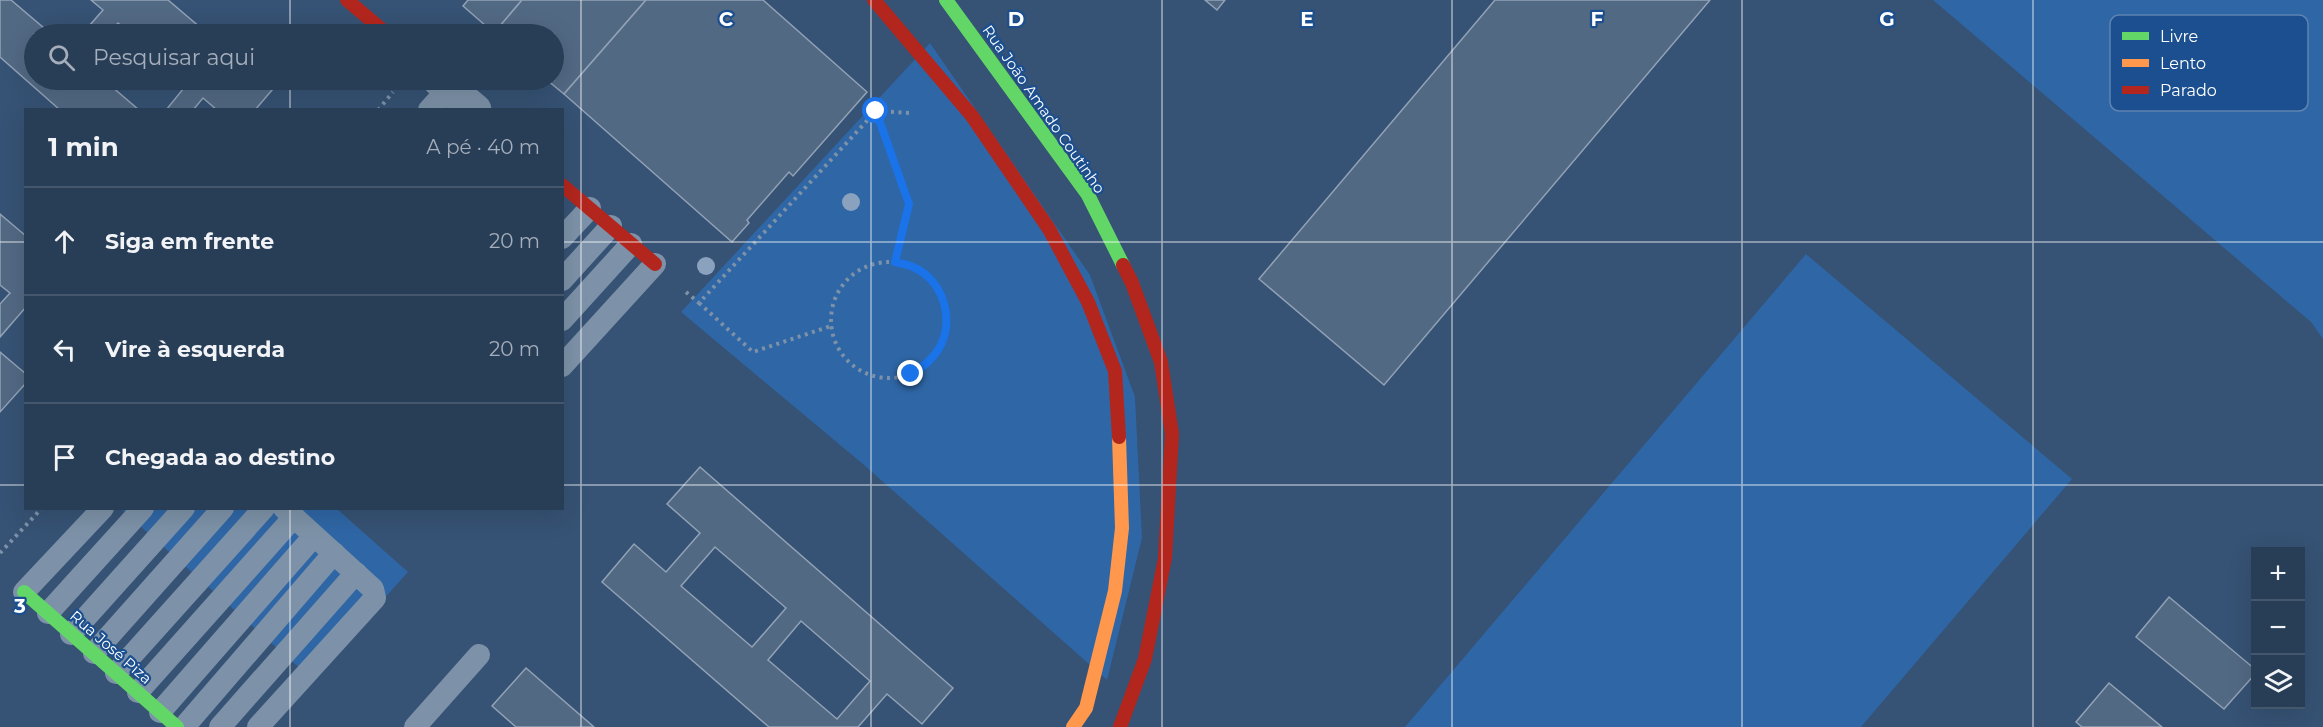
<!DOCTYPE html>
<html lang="pt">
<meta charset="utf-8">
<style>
body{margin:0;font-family:Montserrat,sans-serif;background:#344961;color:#f1f3f6}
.controls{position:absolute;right:18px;bottom:18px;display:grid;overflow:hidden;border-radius:0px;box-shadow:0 6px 24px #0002}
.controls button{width:54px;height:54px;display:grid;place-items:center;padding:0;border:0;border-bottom:2px solid #44576d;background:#283e57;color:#f1f3f6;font:30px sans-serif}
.stop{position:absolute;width:18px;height:18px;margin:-14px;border:4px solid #1a73e8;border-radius:50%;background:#fff}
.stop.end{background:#1a73e8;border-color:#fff;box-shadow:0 2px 6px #0008}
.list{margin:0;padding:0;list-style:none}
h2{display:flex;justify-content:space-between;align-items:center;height:78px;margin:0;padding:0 24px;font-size:26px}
h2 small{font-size:20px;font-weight:400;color:#a5aeba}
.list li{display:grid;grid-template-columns:39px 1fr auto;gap:18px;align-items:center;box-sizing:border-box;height:108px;padding:0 24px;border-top:2px solid #44576d}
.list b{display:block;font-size:22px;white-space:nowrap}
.list em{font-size:20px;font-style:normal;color:#a5aeba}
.icon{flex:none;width:33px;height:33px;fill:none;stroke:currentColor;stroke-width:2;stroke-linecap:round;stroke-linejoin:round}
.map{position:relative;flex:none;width:2323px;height:727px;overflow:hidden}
.search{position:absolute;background:#283e57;box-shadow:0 6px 24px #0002;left:24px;top:24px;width:540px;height:66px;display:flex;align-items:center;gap:15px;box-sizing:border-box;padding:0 21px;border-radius:33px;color:#a5aeba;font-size:22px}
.panel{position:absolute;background:#283e57;box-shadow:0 6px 24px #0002;left:24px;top:108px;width:540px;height:402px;border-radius:0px}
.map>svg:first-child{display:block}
.green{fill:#2f66a5}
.building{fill:#526984;stroke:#92a2b6;stroke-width:1.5;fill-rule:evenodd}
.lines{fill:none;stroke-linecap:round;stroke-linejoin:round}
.path{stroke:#7d92a8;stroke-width:4;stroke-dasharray:3 4.5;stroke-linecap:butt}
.lane{stroke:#7d92a8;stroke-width:22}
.street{stroke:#7d92a8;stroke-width:33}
.fast{stroke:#63d668;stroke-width:14}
.slow{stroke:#ff974d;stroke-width:14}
.jam{stroke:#b3261e;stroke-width:14}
.tree{fill:#8aa2be}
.route{stroke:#1a73e8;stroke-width:8}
.grid{fill:none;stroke:#fff;stroke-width:1.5;stroke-opacity:0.55}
.labels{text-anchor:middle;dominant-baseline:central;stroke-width:4.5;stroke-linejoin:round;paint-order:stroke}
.street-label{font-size:15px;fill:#fff;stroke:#1b4f8f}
.key{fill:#1b4f8f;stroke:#5f84b1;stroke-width:1.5}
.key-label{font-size:16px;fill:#fff}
.grid-label{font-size:20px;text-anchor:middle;font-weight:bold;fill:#fff;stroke:#1b4f8f;stroke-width:4.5;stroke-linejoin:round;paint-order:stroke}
</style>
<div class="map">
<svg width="2323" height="727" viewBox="0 0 2323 727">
<rect width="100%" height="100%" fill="#365274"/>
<g class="green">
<path d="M1933,0H2323V339L2311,322Z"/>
<path d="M930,43L1090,275L1135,397L1142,538L1107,680L864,465L681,312Z"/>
<path d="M1806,254L2072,479L1861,727H1405Z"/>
<path d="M121,509H337L408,572L312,679Z"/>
</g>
<g class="building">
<path d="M0,0H11L51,34H34V80H104L139,110H60L0,57Z"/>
<path d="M91,0H168L208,34H131L118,23L109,34H82L103,10Z"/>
<path d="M468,0H522L494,33L463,6Z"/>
<path d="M522,0H646L564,94L547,80H554V34H496L494,33Z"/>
<path d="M646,0H763L867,92L793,176L789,172L747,220L749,223L732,242L564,94Z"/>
<path d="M1205,0H1225L1217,10Z"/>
<path d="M1495,0H1710L1384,385L1259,279Z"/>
<path d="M184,80H260L272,90L255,110H217L203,98L193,110H166L188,83Z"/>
<path d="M0,214L26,236V307L0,337V304L10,293L0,285Z"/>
<path d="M0,352L26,374V383L0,412Z"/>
<path d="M700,467L953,688L922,724L887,694L858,727H769L602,582L634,544L666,572L700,533L667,504ZM715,547L786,608L752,647L681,586ZM801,621L870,681L837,719L768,660Z"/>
<path d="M2169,597L2256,670V673L2224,709L2136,637Z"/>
<path d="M526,668L594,727H516L492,706Z"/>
<path d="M2109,683L2162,727H2082L2076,722Z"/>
</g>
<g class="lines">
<g class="path">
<path d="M378,110L393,92"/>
<path d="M876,111L911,113"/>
<path d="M876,112L909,204L895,262"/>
<circle cx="889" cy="320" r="58"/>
<path d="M686,292L699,303L876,111"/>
<path d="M699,303L753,352L831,326"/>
<path d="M0,553L42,508"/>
</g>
<g class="lane">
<path d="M429,110L449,88"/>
<path d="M562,238L590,208"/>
<path d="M562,280L611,226"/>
<path d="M562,320L631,244"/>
<path d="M562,366L655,264"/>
<path d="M24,592L103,508"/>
<path d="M48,613L143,508"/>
<path d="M71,634L184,508"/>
<path d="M94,653L223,508"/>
<path d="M116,673L264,508"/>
<path d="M138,692L294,517"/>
<path d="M160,712L314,536"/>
<path d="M184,727L334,553"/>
<path d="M220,727L356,573"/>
<path d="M258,727L375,598L373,589L284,508"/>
<path d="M415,727L479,655"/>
</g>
<path class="street" d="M439,80L475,110"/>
<g class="fast">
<path d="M946,0L1088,195L1123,265"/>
<path d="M24,592L177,727"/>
</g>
<path class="slow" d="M1073,727L1086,708L1115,591L1122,528L1119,437"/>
<g class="jam">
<path d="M347,0L387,34"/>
<path d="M874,0L972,116L1049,229L1088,302L1115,371L1119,437"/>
<path d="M562,185L655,264"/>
<path d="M1120,727L1145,659L1165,558L1172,434L1161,362L1132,283L1123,265"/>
</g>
</g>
<g class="tree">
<circle cx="851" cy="202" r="9"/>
<circle cx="706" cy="266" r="9"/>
</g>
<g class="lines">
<path class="route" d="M876,111L909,204L895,262C901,264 908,264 913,267C944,280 956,322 938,350C931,361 922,368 911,374"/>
</g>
<path class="grid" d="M290,0V34M581,0V727M871,0V727M1162,0V727M1452,0V727M1742,0V727M2033,0V727M290,80V110M0,242H26M562,242H2323M0,485H26M562,485H2323M290,508V727"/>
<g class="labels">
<g class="street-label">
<text transform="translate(1044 109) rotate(55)">Rua João Amado Coutinho</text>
<text transform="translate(111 647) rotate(41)">Rua José Piza</text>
</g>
</g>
<rect x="2110" y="15" width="198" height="96" rx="9" class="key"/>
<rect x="2122" y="32" width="27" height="8" fill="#63d668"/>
<rect x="2122" y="59" width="27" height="8" fill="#ff974d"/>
<rect x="2122" y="86" width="27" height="8" fill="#b3261e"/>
<g class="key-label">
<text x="2160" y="42">Livre</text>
<text x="2160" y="69">Lento</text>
<text x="2160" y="96">Parado</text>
</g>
<g class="grid-label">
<text x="726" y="26">C</text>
<text x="1016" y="26">D</text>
<text x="1307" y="26">E</text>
<text x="1597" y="26">F</text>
<text x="1887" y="26">G</text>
<text x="20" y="613">3</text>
</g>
</svg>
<div class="controls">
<button>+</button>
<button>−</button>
<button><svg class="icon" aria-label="layers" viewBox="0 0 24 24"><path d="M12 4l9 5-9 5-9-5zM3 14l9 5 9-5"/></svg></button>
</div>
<div class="stop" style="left:876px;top:111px"></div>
<div class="stop end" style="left:911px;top:374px"></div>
<div class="search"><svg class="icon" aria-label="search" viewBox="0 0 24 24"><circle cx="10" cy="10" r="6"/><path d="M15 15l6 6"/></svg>Pesquisar aqui</div>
<section class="panel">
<h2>1 min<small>A pé · 40 m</small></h2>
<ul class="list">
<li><svg class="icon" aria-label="ahead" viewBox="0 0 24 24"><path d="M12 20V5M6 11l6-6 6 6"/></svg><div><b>Siga em frente</b></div><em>20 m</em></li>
<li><svg class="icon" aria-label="left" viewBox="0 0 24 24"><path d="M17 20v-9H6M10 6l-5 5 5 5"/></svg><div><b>Vire à esquerda</b></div><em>20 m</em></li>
<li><svg class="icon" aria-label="arrive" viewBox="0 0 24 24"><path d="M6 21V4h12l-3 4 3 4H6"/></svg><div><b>Chegada ao destino</b></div></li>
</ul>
</section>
</div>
